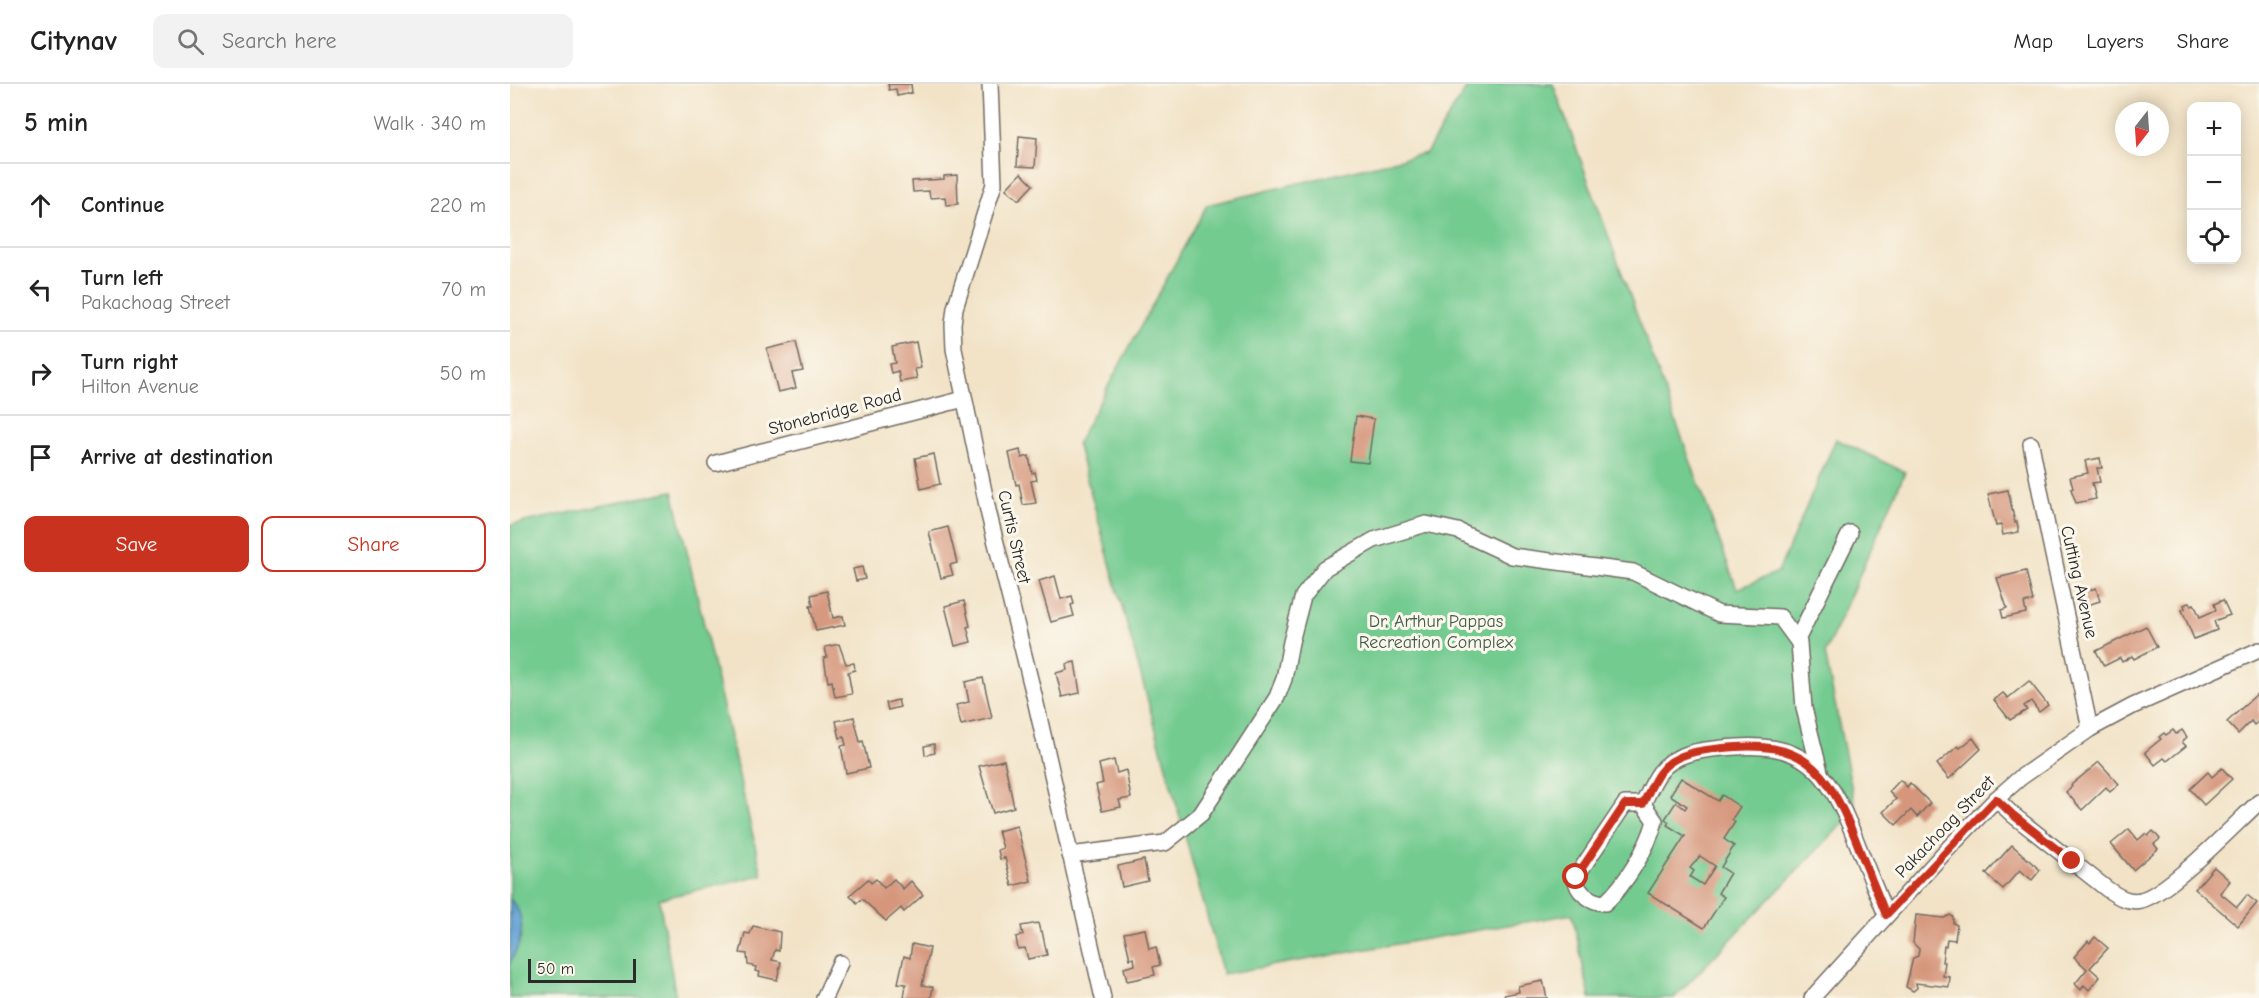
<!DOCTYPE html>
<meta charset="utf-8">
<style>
body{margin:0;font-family:"Comic Neue",sans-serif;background:#f2f2f2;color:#222}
.controls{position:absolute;right:18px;top:18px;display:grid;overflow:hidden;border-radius:12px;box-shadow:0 3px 15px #0003}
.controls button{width:54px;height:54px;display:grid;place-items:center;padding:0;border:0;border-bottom:2px solid #e0e0e0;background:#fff;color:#222;font:30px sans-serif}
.compass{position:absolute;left:1605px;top:18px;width:54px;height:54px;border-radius:50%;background:#fff;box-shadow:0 3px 15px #0003;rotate:197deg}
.scale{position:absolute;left:18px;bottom:15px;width:108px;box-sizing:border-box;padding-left:6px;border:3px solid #2b2b2b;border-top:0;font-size:16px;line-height:21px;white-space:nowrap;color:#2b2b2b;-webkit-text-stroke:4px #fbf7ec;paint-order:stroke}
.stop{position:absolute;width:18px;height:18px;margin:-14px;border:4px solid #c8321e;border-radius:50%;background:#fff}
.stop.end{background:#c8321e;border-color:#fff;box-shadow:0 2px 6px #0008}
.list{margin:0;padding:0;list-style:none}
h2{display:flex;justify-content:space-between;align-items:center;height:78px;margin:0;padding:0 24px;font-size:26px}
h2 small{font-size:20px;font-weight:400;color:#767676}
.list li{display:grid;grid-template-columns:39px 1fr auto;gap:18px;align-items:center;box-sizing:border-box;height:84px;padding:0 24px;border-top:2px solid #e0e0e0}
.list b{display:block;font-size:22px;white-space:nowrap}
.list p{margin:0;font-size:20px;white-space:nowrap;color:#767676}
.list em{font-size:20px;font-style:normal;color:#767676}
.actions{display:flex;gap:12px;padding:18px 24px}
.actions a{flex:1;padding:14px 0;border:2px solid #c8321e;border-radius:12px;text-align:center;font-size:21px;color:#c8321e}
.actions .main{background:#c8321e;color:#fff}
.icon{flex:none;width:33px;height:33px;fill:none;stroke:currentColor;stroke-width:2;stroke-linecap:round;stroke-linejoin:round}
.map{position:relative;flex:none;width:1749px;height:914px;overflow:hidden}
header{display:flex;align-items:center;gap:36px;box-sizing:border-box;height:84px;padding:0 30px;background:#fff;border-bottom:2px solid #e0e0e0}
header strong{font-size:28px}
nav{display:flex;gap:33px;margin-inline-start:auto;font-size:21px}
.search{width:420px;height:54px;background:#f2f2f2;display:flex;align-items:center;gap:15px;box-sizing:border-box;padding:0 21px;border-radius:12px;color:#767676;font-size:22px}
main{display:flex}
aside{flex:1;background:#fff}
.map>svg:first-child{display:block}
.green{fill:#73cb90;stroke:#4f7b5e;stroke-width:1.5}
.water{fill:#61a1d4;stroke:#466680;stroke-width:1.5}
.building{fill:#d5967b;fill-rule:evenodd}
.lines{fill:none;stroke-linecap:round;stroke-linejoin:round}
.minor-casing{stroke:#716b62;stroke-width:18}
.minor{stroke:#fff;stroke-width:15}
.route{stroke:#c8321e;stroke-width:8}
.labels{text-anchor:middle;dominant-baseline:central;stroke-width:6;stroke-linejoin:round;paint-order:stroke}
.street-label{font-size:18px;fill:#2b2b2b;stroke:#fbf7ec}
.park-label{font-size:18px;fill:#415b49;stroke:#fbf7ec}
</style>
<header>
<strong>Citynav</strong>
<div class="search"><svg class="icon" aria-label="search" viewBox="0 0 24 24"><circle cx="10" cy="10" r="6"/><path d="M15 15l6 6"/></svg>Search here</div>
<nav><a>Map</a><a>Layers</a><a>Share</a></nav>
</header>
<main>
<aside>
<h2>5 min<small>Walk · 340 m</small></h2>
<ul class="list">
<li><svg class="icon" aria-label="ahead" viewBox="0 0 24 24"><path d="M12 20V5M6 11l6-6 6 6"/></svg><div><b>Continue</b></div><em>220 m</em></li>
<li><svg class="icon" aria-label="left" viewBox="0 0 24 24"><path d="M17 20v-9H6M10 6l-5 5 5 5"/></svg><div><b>Turn left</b><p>Pakachoag Street</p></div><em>70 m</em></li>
<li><svg class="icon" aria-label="right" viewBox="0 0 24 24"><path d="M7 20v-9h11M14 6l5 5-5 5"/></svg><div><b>Turn right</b><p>Hilton Avenue</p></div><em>50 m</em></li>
<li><svg class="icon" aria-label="arrive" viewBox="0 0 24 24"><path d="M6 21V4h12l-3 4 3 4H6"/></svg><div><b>Arrive at destination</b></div></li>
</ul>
<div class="actions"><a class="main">Save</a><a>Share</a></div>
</aside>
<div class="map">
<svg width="1749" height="914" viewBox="0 0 1749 914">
<rect width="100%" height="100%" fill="#fbf7ec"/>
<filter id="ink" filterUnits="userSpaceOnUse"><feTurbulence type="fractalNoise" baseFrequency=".0167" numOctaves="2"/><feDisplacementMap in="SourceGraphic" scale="12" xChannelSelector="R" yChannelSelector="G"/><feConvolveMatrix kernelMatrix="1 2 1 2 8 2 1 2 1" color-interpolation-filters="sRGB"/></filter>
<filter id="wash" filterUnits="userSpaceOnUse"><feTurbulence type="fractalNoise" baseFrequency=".008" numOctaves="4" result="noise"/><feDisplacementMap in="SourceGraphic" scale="24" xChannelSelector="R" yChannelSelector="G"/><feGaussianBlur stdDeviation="1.35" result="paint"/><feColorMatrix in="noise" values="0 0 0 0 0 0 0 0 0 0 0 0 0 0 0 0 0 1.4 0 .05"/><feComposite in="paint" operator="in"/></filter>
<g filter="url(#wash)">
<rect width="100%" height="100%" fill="#f2e3c7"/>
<g class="green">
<path d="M959,0H1043L1227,505L1268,488L1326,355L1395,388L1315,569L1346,726L1164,914H1080L1062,830L713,890L567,359L697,121L916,69Z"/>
<path d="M163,407L252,791L149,815L166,914H0V441Z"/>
</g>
<path class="water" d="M0,815C19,834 12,858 0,879Z"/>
<g id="blocks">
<g class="building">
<path d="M378,0H401L402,9L387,12L386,5L379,6Z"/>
<path d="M509,52L527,54L525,83L507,82Z"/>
<path d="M511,89L523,101L509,116L496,105Z"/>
<path d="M447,91L448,120L436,121L435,113L420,114L419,107L403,108L402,97L434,95V92Z"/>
<path d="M286,258L293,287L282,289L286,304L268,308L257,265Z"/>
<path d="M406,258L411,284L405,285L407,295L390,298L388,287L381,289L379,280L385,279L382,263Z"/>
<path d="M846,332L864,335L858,379L840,377Z"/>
<path d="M510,366L512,374L519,372L522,389L525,388L527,396L521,397L526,419L513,421L509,400L506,401L499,369Z"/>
<path d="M424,370L430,400L411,405L405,374Z"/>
<path d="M1590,374L1592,384H1587L1590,398L1582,399L1586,415L1566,419L1561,405L1563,404L1560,393L1578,389L1575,377Z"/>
<path d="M1498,406L1505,439L1507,438L1509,448L1493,451L1491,441L1486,442L1478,410Z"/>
<path d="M438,443L447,479L440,481L443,491L431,494L419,448Z"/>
<path d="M352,483L355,495L346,497L343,485Z"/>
<path d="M1516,487L1523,517L1514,519L1516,529L1493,534L1491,526L1497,524L1487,494Z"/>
<path d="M545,492L551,515L562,512L564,520L561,521L564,532L541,538L529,497Z"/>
<path d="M1586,504L1590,517L1574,522L1570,509Z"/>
<path d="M317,507L323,534L333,532L335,541L306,547L300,522H303L301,511Z"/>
<path d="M1713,516L1720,531L1704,537L1707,546L1684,555L1672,526L1675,525L1674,521L1680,518L1681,521L1684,520L1690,533L1706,526L1704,520Z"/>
<path d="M454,517L460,542L457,543L461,558L445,562L435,522Z"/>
<path d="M1636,542L1647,563L1624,575L1622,572L1612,578L1610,574L1594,582L1586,567Z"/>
<path d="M329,560L336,580L344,579L345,586L338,588L342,610L325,613L322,597L318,598L314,574L317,573L315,563Z"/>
<path d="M565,578L570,609L552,613L546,589L557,586L556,580Z"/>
<path d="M473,594L482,634L451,641L446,621L459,618L455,598Z"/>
<path d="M1519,597L1538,621L1529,628L1521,617L1514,622L1517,626L1500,636L1484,616L1493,609L1498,614Z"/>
<path d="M1749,608V637L1744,641L1741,637L1728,650L1717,638Z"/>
<path d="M388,616L390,623L378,626L376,619Z"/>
<path d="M344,633L350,658L353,657L359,684L336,689L331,662L336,661L334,653L330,654L326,637Z"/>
<path d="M1663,646L1666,650L1672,646L1677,653L1672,658L1676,662L1657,677L1654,674L1645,681L1635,668L1651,655L1649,653L1654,649L1656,651Z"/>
<path d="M1463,654L1471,665L1439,695L1427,680L1448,662L1450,664Z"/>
<path d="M424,660L425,669L415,671L414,662Z"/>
<path d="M494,676L504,723L483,729L469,682Z"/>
<path d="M604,676L607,689L616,686L621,714L609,716L611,723L592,727L586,701L593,699L589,680Z"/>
<path d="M1589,678L1609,700L1600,708L1596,703L1572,726L1556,708L1562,702L1561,701Z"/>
<path d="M1712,684L1722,695L1694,721L1680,705L1698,688L1702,693Z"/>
<path d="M1171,694L1208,717L1212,711L1230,723L1222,735L1225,738L1214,755L1224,762L1211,783L1220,789L1208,809L1214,813L1194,844L1138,809L1175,752L1157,741L1159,738L1155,735L1166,718L1175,725L1177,722L1160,711ZM1190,772L1205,782L1193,801L1180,793L1184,787L1180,784Z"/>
<path d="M1390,696L1397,703L1400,699L1420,719L1407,733L1401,726L1386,741L1373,728L1386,715L1379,708Z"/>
<path d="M507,742L521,797L502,802L495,774L490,775L488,766L493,764L488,747Z"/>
<path d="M1619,745L1628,756L1635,750L1638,752L1643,747L1650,755L1644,760L1648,765L1623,786L1601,760Z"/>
<path d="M1502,761L1530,786L1522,796L1510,786L1493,805L1476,790Z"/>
<path d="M634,776L638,797L612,803L608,782Z"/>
<path d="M1704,783L1720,797L1710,809L1727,823L1737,811L1747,819L1728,842L1685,805Z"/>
<path d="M358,795L361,799L366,795L374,804L384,795L393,805L401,797L413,811L394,828L391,824L376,837L352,815L347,819L340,811Z"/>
<path d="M1406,831L1434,834L1440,831L1443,833V839L1447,841L1445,856L1437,855L1436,862H1434L1432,878H1435L1433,892L1440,893L1439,903L1406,899L1407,904L1403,907L1396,903L1403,874L1408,872L1409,865L1403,859Z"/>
<path d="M528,839L530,847H532L537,871L518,875L515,864L508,865L506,853L513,851L511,842Z"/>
<path d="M243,842L270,848L269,867L265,866L262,876L271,878L267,896L249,892L250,888L245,887L246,883L238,881L237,870L230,869L235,849L240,850Z"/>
<path d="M635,845L639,865L646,863L650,881L643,883L645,891L617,897L614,884L625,881L624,874L620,875L614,849Z"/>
<path d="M1585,853L1598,864L1580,884L1590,893L1579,906L1574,901L1571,906L1565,900L1577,885L1564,873L1578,857L1580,859Z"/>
<path d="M402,860L420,864L412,901L423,903L421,914H394L396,900L388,899L394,872L400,874Z"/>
<path d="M1033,897L1037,914H995L994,911L1009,908L1008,902Z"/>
</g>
</g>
</g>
<g filter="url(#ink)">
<use href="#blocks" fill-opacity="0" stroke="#716b62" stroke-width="1.5"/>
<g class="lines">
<defs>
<g id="minor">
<path d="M480,0L484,100L445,224L443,240L444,265L479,431L524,611L593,914"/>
<path d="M1521,360L1538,447L1580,645"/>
<path d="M206,379L454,315"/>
<path d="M1287,556L1340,449"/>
<path d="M1486,715L1503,731L1597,805C1607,812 1618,819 1631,816C1658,810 1725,740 1749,718"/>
<path d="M1133,720H1115L1066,793C1065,808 1081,818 1095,819C1115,801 1138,764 1145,737L1133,720C1138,710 1143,697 1150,688C1164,669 1191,666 1213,664C1294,655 1317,684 1345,754C1355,780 1366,806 1376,831"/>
<path d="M560,771L655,759L691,730L767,613L774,595L781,558L793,512L815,484L864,456L916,440L948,447L1002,472L1123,488L1209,530L1270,533L1289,559L1294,624L1310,688"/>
<path d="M314,914L330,879"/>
<path d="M1302,914L1432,771L1486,715L1510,694L1580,645L1623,622L1749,566"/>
</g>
</defs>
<use href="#minor" class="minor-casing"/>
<use href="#minor" class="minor"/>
</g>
</g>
<g class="lines" filter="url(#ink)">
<path class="route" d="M1066,793L1115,720H1133C1138,710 1143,697 1150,688C1164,669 1191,666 1213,664C1293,655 1317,684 1345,754C1355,780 1366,806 1376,831L1486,715L1503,731L1562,777"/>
</g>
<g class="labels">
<g class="street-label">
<text transform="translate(325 328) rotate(-15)">Stonebridge Road</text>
<text transform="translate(504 453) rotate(77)">Curtis Street</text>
<text transform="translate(1569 498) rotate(77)">Cutting Avenue</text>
<text transform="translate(1435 743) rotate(-46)">Pakachoag Street</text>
</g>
<g class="park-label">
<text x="926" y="537">Dr. Arthur Pappas<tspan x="926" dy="21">Recreation Complex</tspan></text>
</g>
</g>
</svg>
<div class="controls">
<button>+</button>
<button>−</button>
<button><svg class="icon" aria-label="locate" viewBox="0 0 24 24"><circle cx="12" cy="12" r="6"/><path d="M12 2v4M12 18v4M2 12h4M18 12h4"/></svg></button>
</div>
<svg class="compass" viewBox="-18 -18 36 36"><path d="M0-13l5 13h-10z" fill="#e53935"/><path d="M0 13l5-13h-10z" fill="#767676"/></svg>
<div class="scale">50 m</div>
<div class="stop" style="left:1066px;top:793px"></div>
<div class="stop end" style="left:1562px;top:777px"></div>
</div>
</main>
